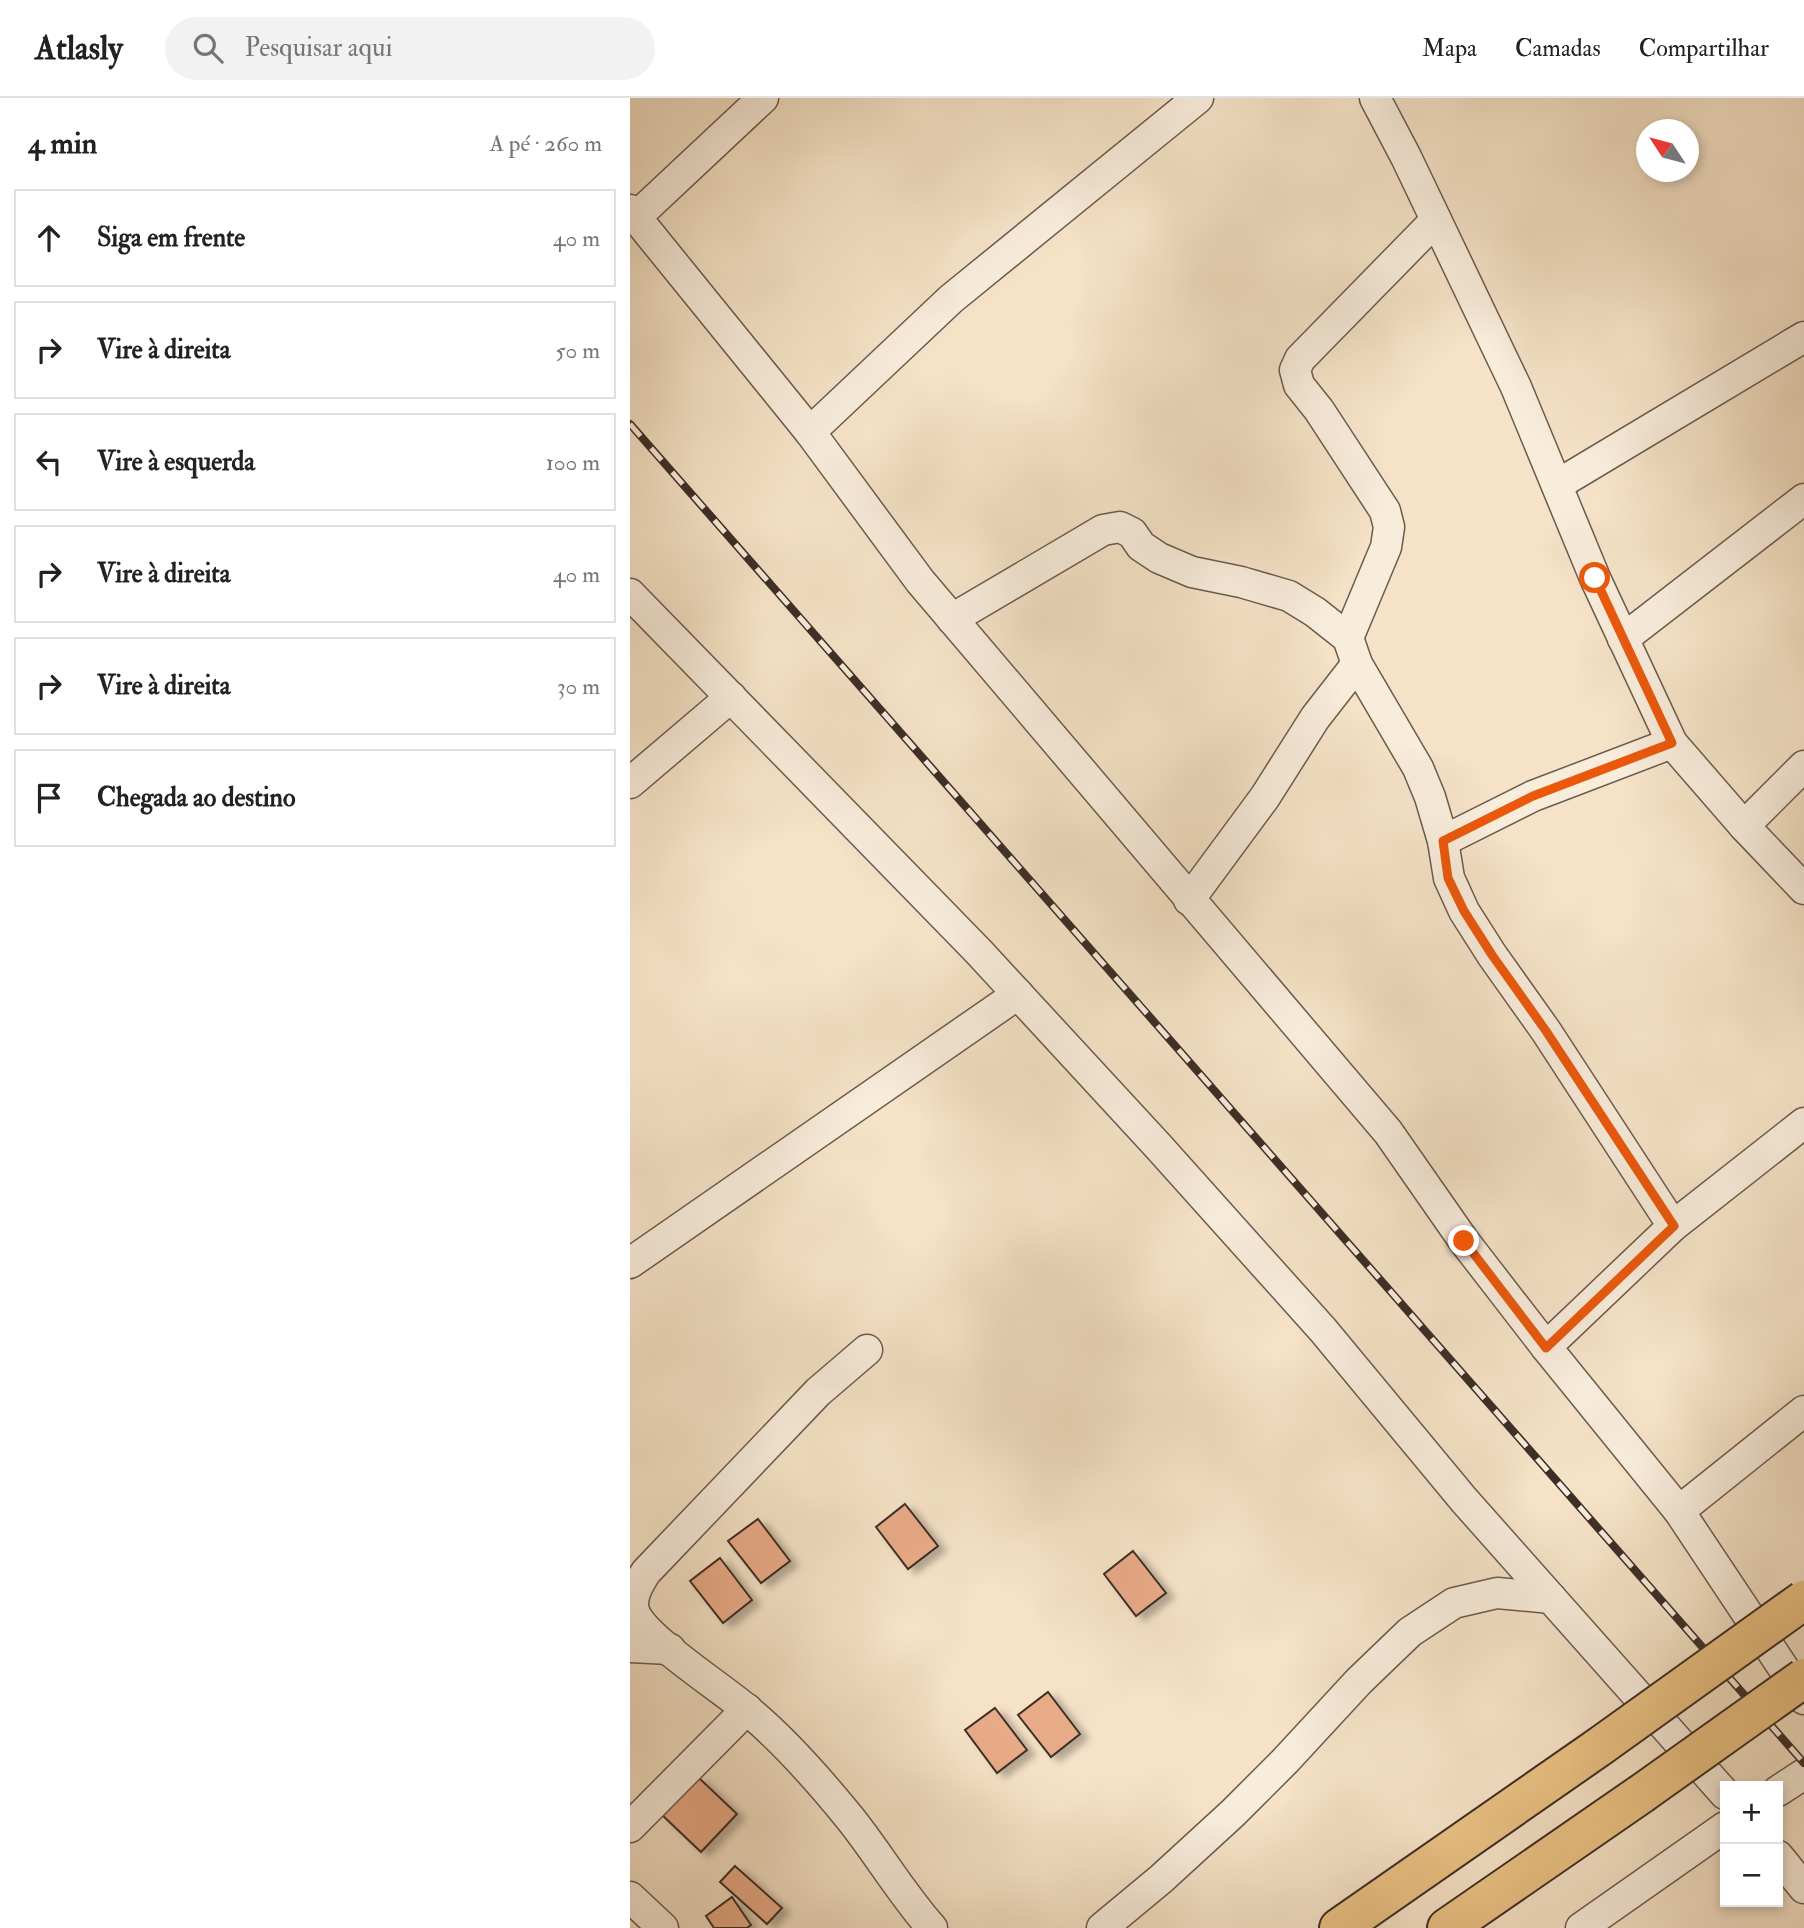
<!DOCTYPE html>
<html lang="pt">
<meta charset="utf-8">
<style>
body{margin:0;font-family:"IM FELL Double Pica",serif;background:#f2f2f2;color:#222}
.controls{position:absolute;right:21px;bottom:21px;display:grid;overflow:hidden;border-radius:0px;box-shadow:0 4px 10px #0003}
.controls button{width:63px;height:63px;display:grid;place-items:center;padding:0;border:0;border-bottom:2px solid #e0e0e0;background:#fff;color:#222;font:35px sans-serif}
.compass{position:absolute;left:1006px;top:21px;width:63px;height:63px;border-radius:50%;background:#fff;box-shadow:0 4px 10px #0003;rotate:306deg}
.stop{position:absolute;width:21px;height:21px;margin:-16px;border:5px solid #ea580c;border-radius:50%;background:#fff}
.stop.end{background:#ea580c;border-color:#fff;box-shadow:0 2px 7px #0008}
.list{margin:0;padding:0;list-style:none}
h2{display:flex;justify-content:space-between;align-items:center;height:91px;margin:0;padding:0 28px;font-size:30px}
h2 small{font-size:23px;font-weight:400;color:#767676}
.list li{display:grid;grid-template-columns:46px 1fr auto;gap:21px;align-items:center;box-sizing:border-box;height:98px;margin:0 14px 14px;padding:0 14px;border:2px solid #e0e0e0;border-radius:0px}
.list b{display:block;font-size:26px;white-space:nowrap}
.list em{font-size:23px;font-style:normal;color:#767676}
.icon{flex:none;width:38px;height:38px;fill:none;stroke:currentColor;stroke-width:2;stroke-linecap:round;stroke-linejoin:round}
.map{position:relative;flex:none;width:1174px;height:1830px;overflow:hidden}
header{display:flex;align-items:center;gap:42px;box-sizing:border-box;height:98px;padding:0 35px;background:#fff;border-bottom:2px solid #e0e0e0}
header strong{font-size:33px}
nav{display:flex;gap:38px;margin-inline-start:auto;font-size:24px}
.search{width:490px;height:63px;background:#f2f2f2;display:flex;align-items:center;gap:18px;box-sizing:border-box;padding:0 24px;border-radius:38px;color:#767676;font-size:26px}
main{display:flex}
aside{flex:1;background:#fff}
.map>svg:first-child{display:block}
.building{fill:#e8ab87;stroke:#3c2e27;stroke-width:2;filter:url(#shadow)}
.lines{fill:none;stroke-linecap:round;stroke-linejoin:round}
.minor-casing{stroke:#6a5b4f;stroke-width:33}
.primary-casing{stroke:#3c2e27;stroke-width:42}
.minor{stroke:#f8ecdb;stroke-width:30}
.primary{stroke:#eac184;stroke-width:38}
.rail-casing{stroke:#3c2e27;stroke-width:8}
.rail{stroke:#f8ecdb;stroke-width:5;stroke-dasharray:16;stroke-linecap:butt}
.primary-bridge-casing{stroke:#3c2e27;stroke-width:42;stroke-linecap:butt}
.primary-bridge{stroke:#eac184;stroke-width:38}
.route{stroke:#ea580c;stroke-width:9}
</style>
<header>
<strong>Atlasly</strong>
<div class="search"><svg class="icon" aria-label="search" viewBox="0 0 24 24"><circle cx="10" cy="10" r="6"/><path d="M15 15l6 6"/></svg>Pesquisar aqui</div>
<nav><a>Mapa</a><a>Camadas</a><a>Compartilhar</a></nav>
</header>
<main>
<aside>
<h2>4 min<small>A pé · 260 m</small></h2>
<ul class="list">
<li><svg class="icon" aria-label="ahead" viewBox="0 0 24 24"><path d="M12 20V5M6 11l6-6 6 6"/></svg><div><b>Siga em frente</b></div><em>40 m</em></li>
<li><svg class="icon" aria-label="right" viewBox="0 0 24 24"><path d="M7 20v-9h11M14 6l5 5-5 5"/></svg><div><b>Vire à direita</b></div><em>50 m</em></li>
<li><svg class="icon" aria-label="left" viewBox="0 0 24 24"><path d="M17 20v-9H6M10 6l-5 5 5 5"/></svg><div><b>Vire à esquerda</b></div><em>100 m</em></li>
<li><svg class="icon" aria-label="right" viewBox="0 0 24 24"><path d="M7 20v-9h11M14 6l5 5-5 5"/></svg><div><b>Vire à direita</b></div><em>40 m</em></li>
<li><svg class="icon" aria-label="right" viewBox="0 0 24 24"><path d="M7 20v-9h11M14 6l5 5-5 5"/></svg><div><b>Vire à direita</b></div><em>30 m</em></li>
<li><svg class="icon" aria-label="arrive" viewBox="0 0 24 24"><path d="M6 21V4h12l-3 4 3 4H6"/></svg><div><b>Chegada ao destino</b></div></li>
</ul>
</aside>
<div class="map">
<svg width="1174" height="1830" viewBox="0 0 1174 1830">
<defs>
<filter id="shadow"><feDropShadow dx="8" dy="4.5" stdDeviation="3.5" flood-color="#0004"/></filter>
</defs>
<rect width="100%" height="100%" fill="#f5e2c7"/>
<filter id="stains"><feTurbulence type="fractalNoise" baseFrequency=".00286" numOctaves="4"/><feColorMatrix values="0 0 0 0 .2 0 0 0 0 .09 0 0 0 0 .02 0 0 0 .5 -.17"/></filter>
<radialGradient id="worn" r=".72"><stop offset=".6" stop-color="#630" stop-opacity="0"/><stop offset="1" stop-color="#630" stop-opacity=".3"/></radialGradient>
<g class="building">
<path d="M275,1406L308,1448L278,1471L246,1429Z"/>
<path d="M128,1421L160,1463L131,1485L98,1443Z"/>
<path d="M503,1453L536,1495L506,1518L474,1476Z"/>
<path d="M90,1460L122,1502L93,1525L60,1483Z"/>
<path d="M418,1594L450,1636L421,1659L388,1617Z"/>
<path d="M365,1610L397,1652L367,1675L335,1632Z"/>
<path d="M68,1679L107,1716L71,1754L32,1717Z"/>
<path d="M105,1768L152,1810L137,1826L90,1784Z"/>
<path d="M102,1799L121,1827L117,1830H84L76,1818Z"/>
</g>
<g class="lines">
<defs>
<g id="minor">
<path d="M745,0L776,59L886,289L965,480L1042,645L1114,728L1174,791"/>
<path d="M0,112L180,334L290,483L758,1034L834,1143L916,1249L1049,1413L1174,1601"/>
<path d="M6,119L133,0"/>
<path d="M180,334L321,201L568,0"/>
<path d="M927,387L1174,239"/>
<path d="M0,496L349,854L528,1048L693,1232L834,1402L1095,1696"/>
<path d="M322,521L473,432L490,429L502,435L511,448L529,460L562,474L611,484L659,498L685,514L718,540L727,566L788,670L800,699L813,743L819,780L834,813L862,857L916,933L1043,1128"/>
<path d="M718,540L756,449L759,429L755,413L689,312L669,287L665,272L670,261L806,122"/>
<path d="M993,541L1174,401"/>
<path d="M0,685L101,599"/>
<path d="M1114,728L1174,668"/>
<path d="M813,743L903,698L1042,645"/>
<path d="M559,802L635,699L685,620L727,566"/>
<path d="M0,1165L388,896"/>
<path d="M916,1249L1043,1128L1174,1025"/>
<path d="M237,1252L188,1294L16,1474C9,1485 0,1499 4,1513C13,1540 92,1590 116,1611C154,1642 188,1681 219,1719C248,1755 271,1795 302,1830"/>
<path d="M1049,1413L1174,1313"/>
<path d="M0,1549L40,1551"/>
<path d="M1148,1693L1174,1676"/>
<path d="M0,1729L117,1611"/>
<path d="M1148,1758L1174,1790"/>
<path d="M0,1799L33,1830"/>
<path d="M472,1830L531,1781L603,1715L655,1663L729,1583L780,1534L824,1505L867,1495L921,1500"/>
<path d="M951,1830L1095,1729"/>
</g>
<g id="primary">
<path d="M709,1830L969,1649"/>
<path d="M817,1830L1011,1696"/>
</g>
</defs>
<use href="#minor" class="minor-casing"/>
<use href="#primary" class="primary-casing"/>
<use href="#minor" class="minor"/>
<use href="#primary" class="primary"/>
<defs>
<path id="rail" d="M0,326L1174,1665"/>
</defs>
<use href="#rail" class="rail-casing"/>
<use href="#rail" class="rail"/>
<defs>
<g id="primary-bridge">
<path d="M969,1649L1174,1502"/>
<path d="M1011,1696L1174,1580"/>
</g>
</defs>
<use href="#primary-bridge" class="primary-bridge-casing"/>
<use href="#primary-bridge" class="primary-bridge"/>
</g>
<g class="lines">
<path class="route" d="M834,1143L916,1250L1044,1128L916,933L862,857L834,813L818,780L813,743L903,698L1042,645L965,480"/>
</g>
<rect width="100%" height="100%" filter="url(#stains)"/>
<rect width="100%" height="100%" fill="url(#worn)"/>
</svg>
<div class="controls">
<button>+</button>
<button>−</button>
</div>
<svg class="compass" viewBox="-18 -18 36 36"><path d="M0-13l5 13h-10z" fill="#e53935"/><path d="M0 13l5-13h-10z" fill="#767676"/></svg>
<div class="stop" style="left:965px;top:480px"></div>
<div class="stop end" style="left:834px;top:1143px"></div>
</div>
</main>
